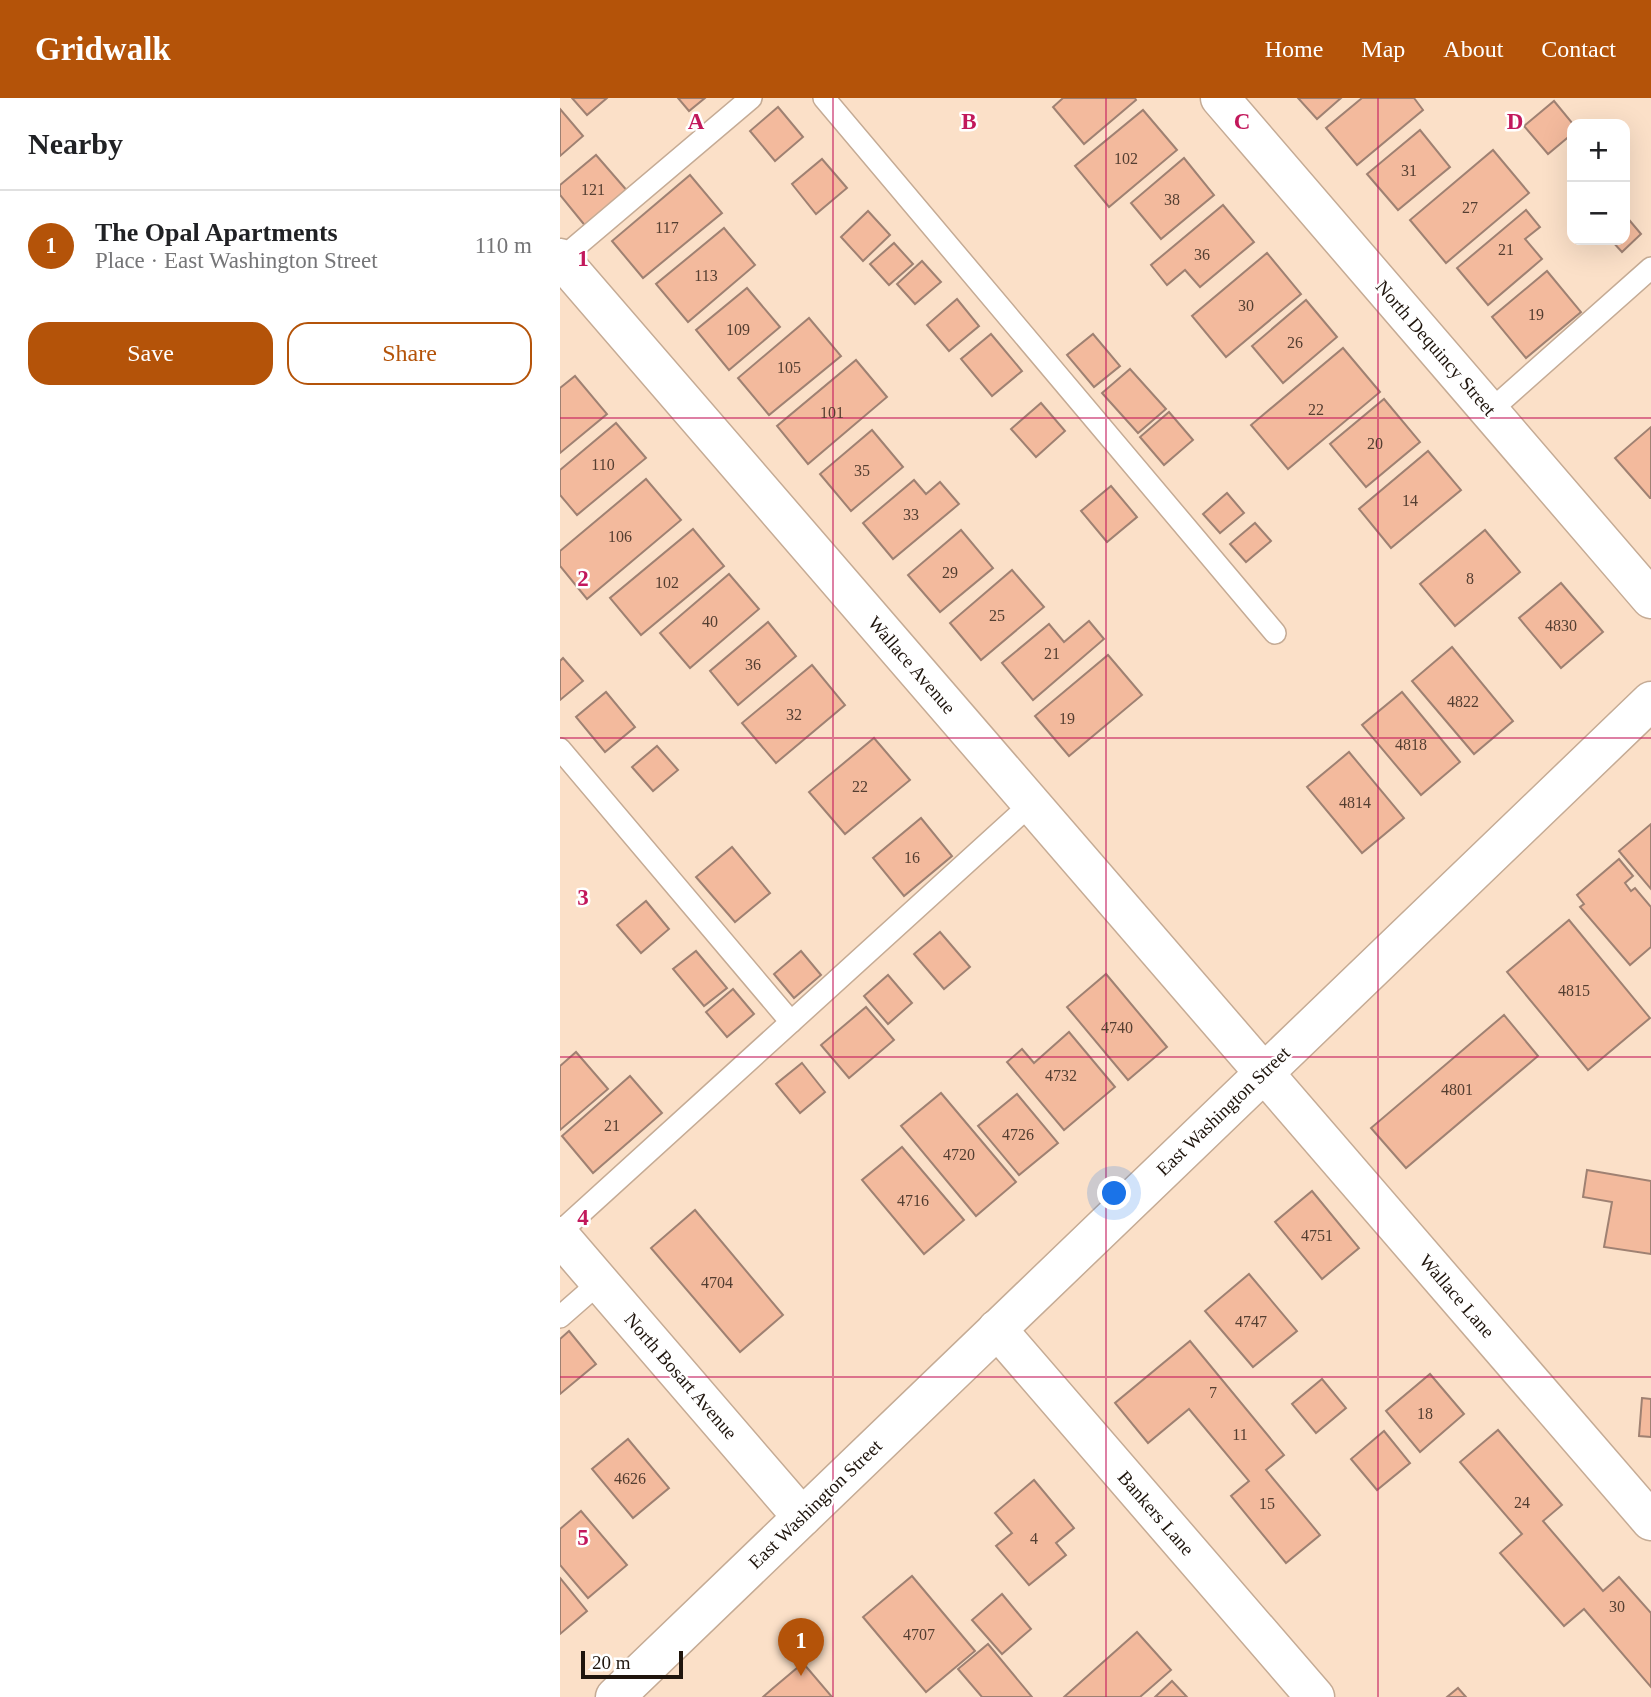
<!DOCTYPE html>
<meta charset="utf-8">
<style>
body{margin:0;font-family:"Times New Roman",serif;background:#f2f2f2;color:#202124}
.controls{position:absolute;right:21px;top:21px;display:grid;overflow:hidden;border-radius:14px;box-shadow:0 7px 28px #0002}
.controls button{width:63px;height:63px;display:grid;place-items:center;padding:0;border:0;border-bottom:2px solid #e0e0e0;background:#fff;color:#202124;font:35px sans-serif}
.scale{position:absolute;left:21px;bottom:18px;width:102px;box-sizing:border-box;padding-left:7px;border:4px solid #1f150d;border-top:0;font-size:19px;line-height:24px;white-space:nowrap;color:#1f150d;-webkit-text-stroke:5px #fff;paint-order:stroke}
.you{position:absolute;left:555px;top:1096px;width:24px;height:24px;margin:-18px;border:5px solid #fff;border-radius:50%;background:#1a73e8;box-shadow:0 0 0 10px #1a73e833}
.badge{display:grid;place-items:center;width:46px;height:46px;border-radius:50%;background:#b45309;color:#fff;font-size:23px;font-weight:700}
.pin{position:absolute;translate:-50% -58px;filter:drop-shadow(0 2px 4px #0008)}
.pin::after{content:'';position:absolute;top:37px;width:24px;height:21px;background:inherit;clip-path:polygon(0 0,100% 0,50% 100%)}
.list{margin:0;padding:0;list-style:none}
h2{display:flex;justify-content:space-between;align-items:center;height:91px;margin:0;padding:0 28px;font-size:30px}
h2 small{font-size:23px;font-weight:400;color:#757577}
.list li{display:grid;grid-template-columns:46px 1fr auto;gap:21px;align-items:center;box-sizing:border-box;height:112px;padding:0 28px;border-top:2px solid #e0e0e0}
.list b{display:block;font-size:26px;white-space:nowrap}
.list p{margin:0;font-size:23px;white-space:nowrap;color:#757577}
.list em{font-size:23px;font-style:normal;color:#757577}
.actions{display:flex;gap:14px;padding:21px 28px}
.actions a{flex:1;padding:16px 0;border:2px solid #b45309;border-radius:21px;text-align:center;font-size:24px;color:#b45309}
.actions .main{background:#b45309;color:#fff}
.map{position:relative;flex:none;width:1091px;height:1599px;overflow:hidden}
header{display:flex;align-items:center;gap:42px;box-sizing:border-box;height:98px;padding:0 35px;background:#b45309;color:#fff}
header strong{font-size:33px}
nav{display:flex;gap:38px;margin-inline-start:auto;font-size:24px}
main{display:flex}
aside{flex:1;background:#fff}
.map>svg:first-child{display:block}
.building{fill:#f3ba9d;stroke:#9f8172;stroke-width:2}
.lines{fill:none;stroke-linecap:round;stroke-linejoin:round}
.lane-casing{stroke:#c5ab95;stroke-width:24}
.street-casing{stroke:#c5ab95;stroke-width:41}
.secondary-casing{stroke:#c5ab95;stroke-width:41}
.primary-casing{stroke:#c5ab95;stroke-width:41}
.lane{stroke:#fff;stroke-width:21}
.street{stroke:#fff;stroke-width:38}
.secondary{stroke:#fff;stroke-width:38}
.primary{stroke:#fff;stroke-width:38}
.grid{fill:none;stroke:#c2185b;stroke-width:2;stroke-opacity:0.55}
.labels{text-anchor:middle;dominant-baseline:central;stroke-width:5;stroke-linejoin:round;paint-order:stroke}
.number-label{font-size:16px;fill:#543e31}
.street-label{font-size:19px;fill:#1f150d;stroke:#fff}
.grid-label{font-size:23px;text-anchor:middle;font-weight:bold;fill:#c2185b;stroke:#fff;stroke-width:5;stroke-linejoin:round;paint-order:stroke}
</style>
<header>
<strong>Gridwalk</strong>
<nav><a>Home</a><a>Map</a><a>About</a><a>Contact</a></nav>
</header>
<main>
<aside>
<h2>Nearby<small></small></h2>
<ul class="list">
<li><span class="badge">1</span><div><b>The Opal Apartments</b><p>Place · East Washington Street</p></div><em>110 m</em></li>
</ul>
<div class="actions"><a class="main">Save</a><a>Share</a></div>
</aside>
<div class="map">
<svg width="1091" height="1599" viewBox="0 0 1091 1599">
<rect width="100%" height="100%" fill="#fbe0c8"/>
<g class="building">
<path d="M12,0H47L27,17Z"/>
<path d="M118,0H145L129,13Z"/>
<path d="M503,0H575L576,2L524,46L493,9Z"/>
<path d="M738,0H781L757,21Z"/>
<path d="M802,0H854L863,12L797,67L766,30Z"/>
<path d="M994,3L1013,26L1012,36L988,56L964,28Z"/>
<path d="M218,9L243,39L215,63L190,33Z"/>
<path d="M0,11L23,38L0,58Z"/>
<path d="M583,12L617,52L549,109L515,68Z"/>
<path d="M860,32L890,69L838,112L807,76Z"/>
<path d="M933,52L969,95L886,165L850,122Z"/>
<path d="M36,57L69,95L27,130L0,97V87Z"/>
<path d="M624,60L654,97L601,141L571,105Z"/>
<path d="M262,61L287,90L256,116L232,86Z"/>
<path d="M130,77L162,115L83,180L52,143Z"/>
<path d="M663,107L694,144L640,189L625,172L607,187L591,167Z"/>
<path d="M966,112L980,129L965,141L982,161L928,207L897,170Z"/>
<path d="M308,113L330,137L303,163L281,139Z"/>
<path d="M1065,117L1081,136L1062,154L1051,142H1065Z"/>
<path d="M164,130L195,167L128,224L96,186Z"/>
<path d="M334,145L353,166L329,187L310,166Z"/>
<path d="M707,155L741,196L666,259L632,218Z"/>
<path d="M362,163L381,184L355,206L337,186Z"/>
<path d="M987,173L1021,214L966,260L932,219Z"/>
<path d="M187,190L220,229L169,272L136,232Z"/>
<path d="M397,201L419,228L389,253L367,227Z"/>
<path d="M746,202L777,239L723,285L692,248Z"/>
<path d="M249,220L281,258L209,317L178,280Z"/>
<path d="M431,236L462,273L432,298L401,261Z"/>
<path d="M533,236L560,268L534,289L507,257Z"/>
<path d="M783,250L820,294L728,371L691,327Z"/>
<path d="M296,262L327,299L248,366L217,328Z"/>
<path d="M570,271L606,311L578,335L542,295Z"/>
<path d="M15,278L47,316L0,355V290Z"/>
<path d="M824,301L860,344L806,389L770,346Z"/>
<path d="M481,305L505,333L476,359L451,331Z"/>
<path d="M609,314L633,342L604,367L580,339Z"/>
<path d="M56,325L86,360L17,417L0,397V372Z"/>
<path d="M1091,329V400H1090L1055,360Z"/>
<path d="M312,332L343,369L291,413L260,376Z"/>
<path d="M868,353L901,392L831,450L799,411Z"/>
<path d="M86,381L121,422L27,501L0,468V453Z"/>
<path d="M354,382L366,396L380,384L399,406L333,461L303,425Z"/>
<path d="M551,388L577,419L547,444L521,413Z"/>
<path d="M667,395L684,415L660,435L643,416Z"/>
<path d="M695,425L711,443L686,464L670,446Z"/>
<path d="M133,431L164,468L81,537L50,500Z"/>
<path d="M401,432L433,470L380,514L348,477Z"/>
<path d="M925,432L960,474L895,528L860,486Z"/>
<path d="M452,472L484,509L421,562L390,525Z"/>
<path d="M169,476L199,511L130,570L100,535Z"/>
<path d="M1001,485L1043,534L1001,570L959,520Z"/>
<path d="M529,523L544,541L473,602L442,565L489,526L504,544Z"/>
<path d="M208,524L236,558L178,607L150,573Z"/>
<path d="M892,549L953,623L914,656L852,583Z"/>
<path d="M548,557L582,597L509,658L475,618Z"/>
<path d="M3,560L23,583L0,602V563Z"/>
<path d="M252,567L285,607L216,665L182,625Z"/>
<path d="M46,594L75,629L45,654L16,619Z"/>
<path d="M842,594L900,664L861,697L802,627Z"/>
<path d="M314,640L350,682L285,736L249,694Z"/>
<path d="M97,648L118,672L93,693L72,669Z"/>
<path d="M789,654L844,720L802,755L747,689Z"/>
<path d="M361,720L392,758L344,798L313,760Z"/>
<path d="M1091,726V791L1059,753Z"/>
<path d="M172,749L210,795L175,824L136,779Z"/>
<path d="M1059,761L1073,778L1065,785L1071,793L1075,790L1091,809V849L1070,867L1020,809L1024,806L1017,797Z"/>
<path d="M86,803L109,831L81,855L57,827Z"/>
<path d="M1009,822L1090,920L1028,972L947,874Z"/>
<path d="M380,834L410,869L384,891L354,856Z"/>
<path d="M136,853L167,890L144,908L113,871Z"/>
<path d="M241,853L261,877L234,900L214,876Z"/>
<path d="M546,876L607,949L568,982L507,909Z"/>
<path d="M328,877L352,905L328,926L304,898Z"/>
<path d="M173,891L194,916L167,939L146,914Z"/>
<path d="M306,909L334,942L289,980L261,947Z"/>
<path d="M944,917L978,958L846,1070L811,1030Z"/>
<path d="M509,934L555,989L504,1032L447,964L462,951L474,965Z"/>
<path d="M16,954L48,991L0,1032V968Z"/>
<path d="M242,965L265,994L240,1015L216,986Z"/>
<path d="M70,978L102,1015L33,1075L2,1038Z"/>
<path d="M381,995L456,1084L416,1118L341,1028Z"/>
<path d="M457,996L498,1045L459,1077L418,1028Z"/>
<path d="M342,1049L404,1122L364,1156L302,1082Z"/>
<path d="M1027,1072L1091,1083V1156L1044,1149L1052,1104L1023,1099Z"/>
<path d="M752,1093L799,1150L762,1181L715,1124Z"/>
<path d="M135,1112L223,1217L180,1254L91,1150Z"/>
<path d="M689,1176L737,1233L693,1269L645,1213Z"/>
<path d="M9,1233L36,1266L0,1296V1241Z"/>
<path d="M630,1243L724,1357L706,1372L760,1437L726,1465L671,1398L689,1383L629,1311L588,1345L555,1305Z"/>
<path d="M870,1276L904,1316L860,1354L826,1313Z"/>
<path d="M762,1281L786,1310L756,1335L732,1306Z"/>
<path d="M1082,1300L1091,1301V1339L1079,1338Z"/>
<path d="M938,1332L1002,1407L983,1423L1043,1493L1059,1479L1091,1515V1589L1024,1511L1004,1528L940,1455L962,1436L900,1364Z"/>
<path d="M824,1333L850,1365L817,1392L791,1361Z"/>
<path d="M68,1341L109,1390L73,1420L32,1371Z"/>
<path d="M474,1382L514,1430L496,1445L506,1457L469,1487L436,1448L452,1435L435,1415Z"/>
<path d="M21,1413L67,1467L28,1500L0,1467V1431Z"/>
<path d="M352,1478L415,1553L366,1594L303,1519Z"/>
<path d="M0,1480L27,1513L0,1536Z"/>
<path d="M442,1496L471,1531L442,1556L412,1522Z"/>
<path d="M577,1534L611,1572L580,1599H504Z"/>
<path d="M428,1546L472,1599H422L398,1571Z"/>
<path d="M243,1565L272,1599H203L212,1591Z"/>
<path d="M612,1583L627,1599H595Z"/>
<path d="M898,1590L906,1599H887Z"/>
</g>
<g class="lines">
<defs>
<g id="lane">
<path d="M264,0L715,535"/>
<path d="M1,161L191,0"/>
<path d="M930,313L1091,170"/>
<path d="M0,651L231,924"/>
<path d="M0,1134L472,705"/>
<path d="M0,1219L40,1184"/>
</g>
<g id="street">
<path d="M660,0L1091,501"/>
<path d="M0,160L1091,1423"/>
<path d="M437,1231L755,1599"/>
</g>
<path id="secondary" d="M0,1138L242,1419"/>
<path id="primary" d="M55,1599L1091,603"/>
</defs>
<use href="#lane" class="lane-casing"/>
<use href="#street" class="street-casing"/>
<use href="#secondary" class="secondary-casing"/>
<use href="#primary" class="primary-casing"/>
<use href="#lane" class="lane"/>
<use href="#street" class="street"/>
<use href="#secondary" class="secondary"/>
<use href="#primary" class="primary"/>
</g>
<path class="grid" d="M273,0V1599M546,0V1599M818,0V1599M0,320H1091M0,640H1091M0,959H1091M0,1279H1091"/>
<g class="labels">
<g class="number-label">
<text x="566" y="60">102</text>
<text x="849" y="72">31</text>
<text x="33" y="91">121</text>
<text x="612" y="101">38</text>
<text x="910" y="109">27</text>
<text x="107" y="129">117</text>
<text x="946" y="151">21</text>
<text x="642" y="156">36</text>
<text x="146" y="177">113</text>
<text x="686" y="207">30</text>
<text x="976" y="216">19</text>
<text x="178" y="231">109</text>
<text x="735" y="244">26</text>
<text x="229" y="269">105</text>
<text x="756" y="311">22</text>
<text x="272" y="314">101</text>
<text x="815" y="345">20</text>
<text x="43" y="366">110</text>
<text x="302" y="372">35</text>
<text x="850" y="402">14</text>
<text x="351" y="416">33</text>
<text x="60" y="438">106</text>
<text x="390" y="474">29</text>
<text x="910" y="480">8</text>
<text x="107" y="484">102</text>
<text x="437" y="517">25</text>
<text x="150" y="523">40</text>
<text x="1001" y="527">4830</text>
<text x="492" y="555">21</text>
<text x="193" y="566">36</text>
<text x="903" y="603">4822</text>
<text x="234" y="616">32</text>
<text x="507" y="620">19</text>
<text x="851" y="646">4818</text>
<text x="300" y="688">22</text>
<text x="795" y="704">4814</text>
<text x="352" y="759">16</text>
<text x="1014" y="892">4815</text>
<text x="557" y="929">4740</text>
<text x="501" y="977">4732</text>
<text x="897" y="991">4801</text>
<text x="52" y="1027">21</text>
<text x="458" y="1036">4726</text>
<text x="399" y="1056">4720</text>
<text x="353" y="1102">4716</text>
<text x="757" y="1137">4751</text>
<text x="157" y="1184">4704</text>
<text x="691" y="1223">4747</text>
<text x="653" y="1294">7</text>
<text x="865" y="1315">18</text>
<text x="680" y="1336">11</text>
<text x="70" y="1380">4626</text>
<text x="962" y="1404">24</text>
<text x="707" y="1405">15</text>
<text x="474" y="1440">4</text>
<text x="1057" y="1508">30</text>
<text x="359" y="1536">4707</text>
</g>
<g class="street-label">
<text transform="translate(876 250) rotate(49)">North Dequincy Street</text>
<text transform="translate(352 567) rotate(49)">Wallace Avenue</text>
<text transform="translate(663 1013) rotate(-44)">East Washington Street</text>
<text transform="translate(897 1198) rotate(49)">Wallace Lane</text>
<text transform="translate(121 1278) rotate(49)">North Bosart Avenue</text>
<text transform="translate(255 1406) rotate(-44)">East Washington Street</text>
<text transform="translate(596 1415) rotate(49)">Bankers Lane</text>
</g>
</g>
<g class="grid-label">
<text x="136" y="31">A</text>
<text x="409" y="31">B</text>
<text x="682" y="31">C</text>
<text x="955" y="31">D</text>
<text x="23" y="168">1</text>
<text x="23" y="488">2</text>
<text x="23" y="807">3</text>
<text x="23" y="1127">4</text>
<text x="23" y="1447">5</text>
</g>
</svg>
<div class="controls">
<button>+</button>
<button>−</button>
</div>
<div class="scale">20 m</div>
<div class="you"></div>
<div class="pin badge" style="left:241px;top:1578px">1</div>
</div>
</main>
